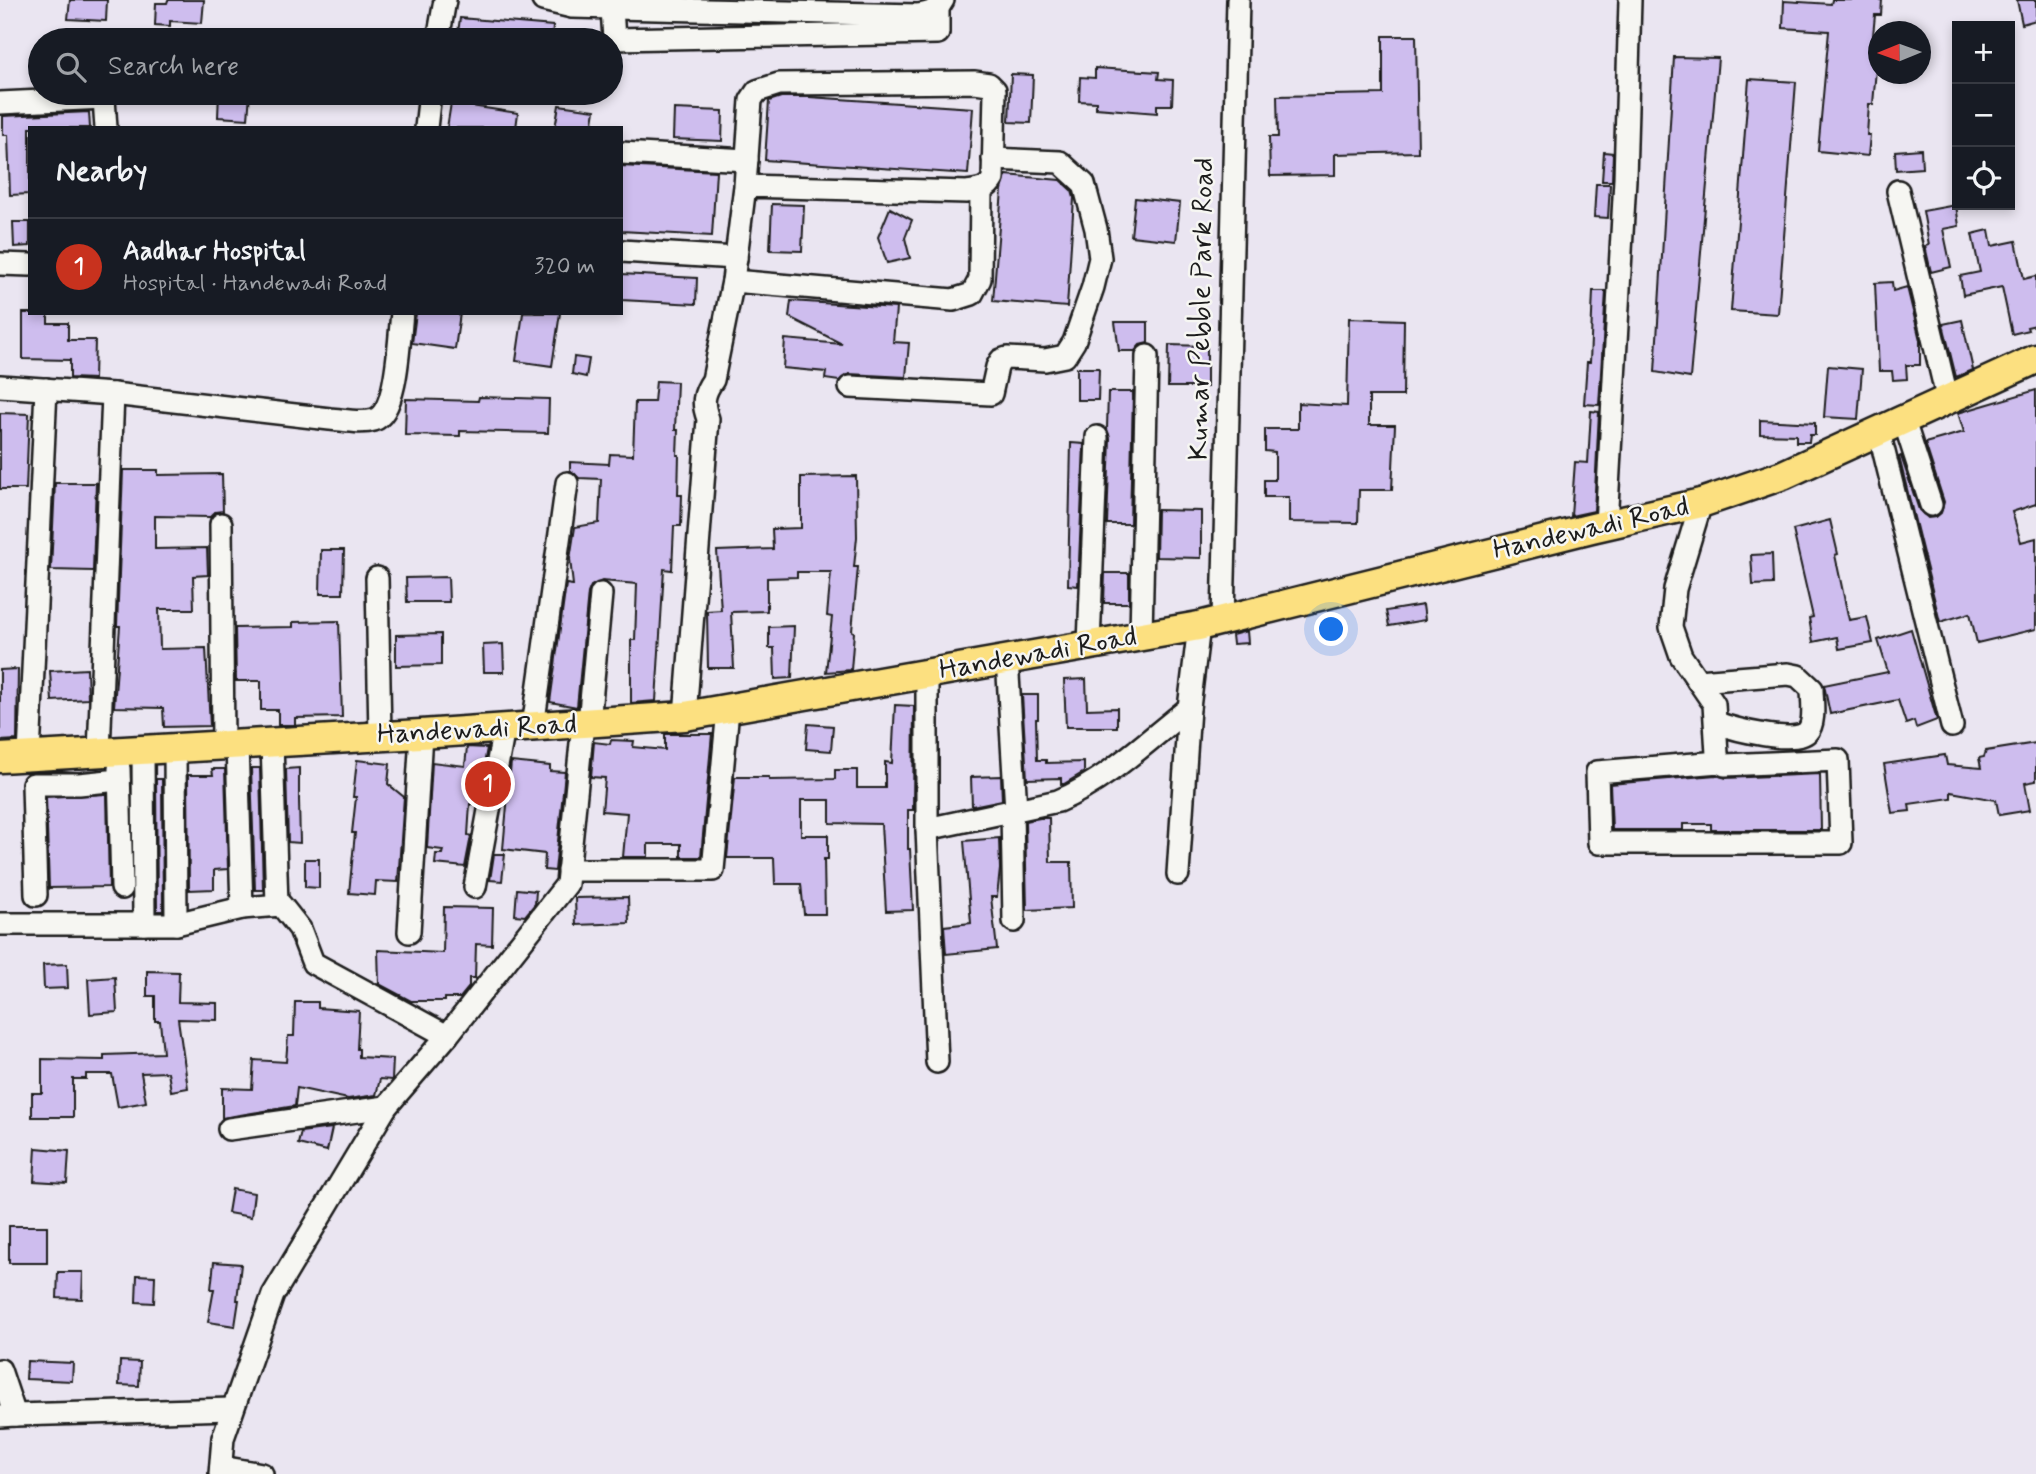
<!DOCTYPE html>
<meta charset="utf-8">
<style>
body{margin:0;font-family:Mynerve,sans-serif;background:#20242c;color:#f1f3f6}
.controls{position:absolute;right:21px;top:21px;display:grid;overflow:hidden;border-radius:0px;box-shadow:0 4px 10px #0003}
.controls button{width:63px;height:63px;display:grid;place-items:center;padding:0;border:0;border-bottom:2px solid #363941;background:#171b24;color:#f1f3f6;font:35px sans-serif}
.compass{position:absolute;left:1868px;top:21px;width:63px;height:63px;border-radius:50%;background:#171b24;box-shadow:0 4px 10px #0003;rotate:269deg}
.you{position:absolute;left:1332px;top:630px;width:24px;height:24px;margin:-18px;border:5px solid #fff;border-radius:50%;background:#1a73e8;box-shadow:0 0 0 10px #1a73e833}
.badge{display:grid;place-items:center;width:46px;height:46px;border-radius:50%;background:#c8321e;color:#fff;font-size:23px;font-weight:700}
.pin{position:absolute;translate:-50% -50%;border:4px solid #fff;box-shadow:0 2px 7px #0006}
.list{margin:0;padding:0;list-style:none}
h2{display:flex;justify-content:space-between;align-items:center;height:91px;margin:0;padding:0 28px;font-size:30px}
h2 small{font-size:23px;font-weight:400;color:#9ea1a6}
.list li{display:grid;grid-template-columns:46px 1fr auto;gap:21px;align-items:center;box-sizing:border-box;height:98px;padding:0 28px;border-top:2px solid #363941}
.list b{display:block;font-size:26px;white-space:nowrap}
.list p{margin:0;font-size:23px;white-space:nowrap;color:#9ea1a6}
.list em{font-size:23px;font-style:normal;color:#9ea1a6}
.icon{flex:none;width:38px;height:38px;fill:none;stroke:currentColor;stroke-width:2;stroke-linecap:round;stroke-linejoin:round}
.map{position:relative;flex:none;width:2036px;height:1474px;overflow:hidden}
.search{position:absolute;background:#171b24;box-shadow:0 4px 10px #0003;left:28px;top:28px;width:595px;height:77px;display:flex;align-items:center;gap:18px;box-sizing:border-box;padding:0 24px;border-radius:38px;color:#9ea1a6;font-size:26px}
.panel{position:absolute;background:#171b24;box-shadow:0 4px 10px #0003;left:28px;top:126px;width:595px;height:189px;border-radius:0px}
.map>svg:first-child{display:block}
.building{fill:#cebdee;stroke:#1c1c1c;stroke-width:2}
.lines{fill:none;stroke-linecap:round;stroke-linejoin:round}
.minor-casing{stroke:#1c1c1c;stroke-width:26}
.major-casing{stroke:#1c1c1c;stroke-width:33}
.minor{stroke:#f6f6f2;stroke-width:21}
.major{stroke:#fce080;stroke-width:28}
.labels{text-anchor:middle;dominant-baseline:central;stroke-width:5;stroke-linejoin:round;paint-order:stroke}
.street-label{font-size:28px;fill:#1c1c1c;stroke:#f6f6f2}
</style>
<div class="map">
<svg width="2036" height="1474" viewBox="0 0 2036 1474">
<rect width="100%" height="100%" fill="#eae5f1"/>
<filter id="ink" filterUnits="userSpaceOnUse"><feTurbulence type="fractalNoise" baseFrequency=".0143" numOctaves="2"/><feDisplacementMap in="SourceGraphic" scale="14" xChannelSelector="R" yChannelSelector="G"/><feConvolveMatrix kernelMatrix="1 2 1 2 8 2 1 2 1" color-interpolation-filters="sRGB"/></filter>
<g filter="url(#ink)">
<g class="building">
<path d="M70,0H107L106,21L68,19Z"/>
<path d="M168,0H204L202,23L170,21V26L155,25L156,3H167Z"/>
<path d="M1832,0H1882L1881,15H1875L1872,46H1878L1873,104H1869L1867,135H1870L1868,156L1818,151L1829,31L1783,28L1784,1L1831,4Z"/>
<path d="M2017,0H2036V20L2022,24Z"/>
<path d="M460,18L553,26L552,40H457Z"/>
<path d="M1383,36H1416L1418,152L1335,154V175L1270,176L1269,137H1278L1277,96L1383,94Z"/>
<path d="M1674,57L1718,58L1690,378L1655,372Z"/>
<path d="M1095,68L1159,72L1158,79L1173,80L1172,105H1157V113L1096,108V102L1079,101L1080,77L1095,78Z"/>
<path d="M1011,74L1033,75L1031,123L1009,122Z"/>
<path d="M1749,79L1796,82L1778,314L1731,311Z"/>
<path d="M219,93H250L248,119L218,117Z"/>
<path d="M781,97H809L973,108L968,174L765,160L769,101Z"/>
<path d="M451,103L518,113L516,128H447Z"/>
<path d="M559,105L595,110L592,128H555Z"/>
<path d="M674,109L723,111L722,141L673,139Z"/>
<path d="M89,112L90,128H30V194L10,195L8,135H3V116Z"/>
<path d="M1921,149L1922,168L1896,170L1895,151Z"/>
<path d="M1604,152L1613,153L1612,181H1602Z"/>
<path d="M621,166L716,171L712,236L621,231Z"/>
<path d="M1006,175L1060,180L1072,191L1074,198L1067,307L993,301L1002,190Z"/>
<path d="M1596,184H1610L1608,218L1594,217Z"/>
<path d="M1135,198L1180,203L1176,241L1131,236Z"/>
<path d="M772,204L804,205L802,251L770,250Z"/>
<path d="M1956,205L1959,226L1943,229L1951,267L1931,272L1925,246L1929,245L1923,211Z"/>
<path d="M890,208L912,220L905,238L910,258L887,263L878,237Z"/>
<path d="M13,222H30V246L14,247Z"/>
<path d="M1989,230L1992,246L2016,241L2024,279L2036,276V325L2027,327L2028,330L2012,334L2002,287L1963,295L1960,276L1980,272L1972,234Z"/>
<path d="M621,274L697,278L696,304L621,300Z"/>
<path d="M1892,282L1893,291L1907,287L1920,340V365H1906L1907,379L1893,380L1892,371H1879L1875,283Z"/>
<path d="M1593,291H1606L1599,405L1584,404L1587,362H1590Z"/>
<path d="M791,301L896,308L893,342L909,343L906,377L849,374L839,381L825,379L826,372L783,368L785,339L842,344L789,317Z"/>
<path d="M23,313H48V323H68V340H95L94,379L70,378V360L23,359Z"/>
<path d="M416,313H460L455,349L412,343Z"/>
<path d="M523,313H560L552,366L516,361Z"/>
<path d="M1349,318L1404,320L1403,396H1369V425H1395L1392,490H1359L1358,523L1289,522V497H1264V480H1275V452L1265,451V429H1298V403L1347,406Z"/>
<path d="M1962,320L1973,370L1956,377L1943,324Z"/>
<path d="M1115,322H1148V343L1140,345L1135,351H1119Z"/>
<path d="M1169,345L1207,346V387H1168Z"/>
<path d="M574,357L589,359L586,377L572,374Z"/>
<path d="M1828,366L1862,369L1858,419L1824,417Z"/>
<path d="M1077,368H1099L1098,400H1077Z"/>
<path d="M656,381L677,382L675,430H678L677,455H679L678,495H682L681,526H674L672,570L664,569L656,701L631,703V640H635L637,584L602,581L591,586L588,593L577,707L550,702L566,584L573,585L570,559L575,527L599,523L601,479L579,478L570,470V462L609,464L610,454L633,455L635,402H654Z"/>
<path d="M2036,390V504L2012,512L2021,542L2036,538V629L1977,643L1970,613L1940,622L1899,457L1901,456L1919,510L1928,518L1936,517L1941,513L1944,502L1925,443L1964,432L1958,413Z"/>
<path d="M1108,392H1133L1130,524H1107L1110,438L1107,429Z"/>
<path d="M479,397L549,399L548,433L460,431V436L405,435L406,399L478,401Z"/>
<path d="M1591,411L1599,412L1594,511L1571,516L1575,462L1588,463Z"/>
<path d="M0,413L29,414L26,489H0Z"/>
<path d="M1760,420L1815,423V435H1810L1809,442H1796V435L1760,434Z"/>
<path d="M1071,443L1084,444L1078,586L1068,585Z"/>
<path d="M123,470H158V475L222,474L223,511L215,512L210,517L155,516V549L207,548L208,575L193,576L194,609H159L160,649L206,648L210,726L164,727L163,708L114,707L120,626H117Z"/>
<path d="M856,476L857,537L854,567H858L852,631L854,632L851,670L826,672L832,617L827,616L831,572H797V577L767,578V611L731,612L734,668H708L707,611L721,610L717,551L773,549L772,529L801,528V477Z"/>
<path d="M55,483H96L93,571L51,570Z"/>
<path d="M1157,510L1201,511V558L1156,557Z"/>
<path d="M1830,520L1838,554L1835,555L1849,620L1867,617L1873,643L1839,649L1837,637L1813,642L1809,618L1813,617L1793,530Z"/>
<path d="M321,550H344L343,594H320Z"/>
<path d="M1772,554L1773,584L1753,585L1751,555Z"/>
<path d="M1105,573H1129V603H1104Z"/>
<path d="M448,577L449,602H407L406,578Z"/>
<path d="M1423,605L1425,620L1389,626L1386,611Z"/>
<path d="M339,621L342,717L295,718V725H278V710H261V681H236L235,628L293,627V622Z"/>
<path d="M794,626L792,678L775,679L774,648H769V627Z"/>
<path d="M1911,629L1937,720L1916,728L1914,721L1906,724L1898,700L1830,714L1824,685L1888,672L1878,640Z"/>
<path d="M1247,631L1248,643L1233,644L1232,635Z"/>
<path d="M441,634V665L396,666V635Z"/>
<path d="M503,644L504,672H484L483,645Z"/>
<path d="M18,669L17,740L0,741V670Z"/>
<path d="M87,669L88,699L52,701L50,671Z"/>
<path d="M1086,679L1087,709L1117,708V727H1066L1064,680Z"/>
<path d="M1022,695H1038V719H1036L1037,760H1046V763L1084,762V772L1064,784H1061V778L1027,779Z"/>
<path d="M895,705L914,706L913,810H908V849H910L913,910L886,911L881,824L830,823V800H801V835H828V859H824L825,914H804L801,884H775L774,858H727L735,777H769V780L835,779V770H857V788H885V762L892,763Z"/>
<path d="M808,724L833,726L831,751L806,749Z"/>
<path d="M665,734H712L701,857H681V844H648V857H623L627,813L602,811L605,778L591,777L594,742L610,744L611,740L634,741L633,747L665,750Z"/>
<path d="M2036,743V781L2025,783L2030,810L1999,815L1996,800L1951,792V798L1909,804L1910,811L1892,813L1884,764L1945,755L1947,765L1981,768L1979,758L1984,757L1986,751Z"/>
<path d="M467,747L487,748L477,804H470L468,835L471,836L465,867L435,864L436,854H442L443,850L427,848L432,762L465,766Z"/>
<path d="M357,760L390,764L388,784L404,797L398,882L376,881L375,895L349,893L355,833H352L356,797H353Z"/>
<path d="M511,762L550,766V771L565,772L555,871L544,870L545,854L503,849Z"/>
<path d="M251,768H260L263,890H255Z"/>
<path d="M299,768V800L300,843L288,842L286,769Z"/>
<path d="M212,769H225L228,869L214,870V889L189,890L188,775H213Z"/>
<path d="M1820,774L1821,830H1711V824H1683V830H1612L1610,784L1716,775L1726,778Z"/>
<path d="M1001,776L1002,800L972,806L971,777Z"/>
<path d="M156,779H162L163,911H157Z"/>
<path d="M107,794L109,887L49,888L46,797Z"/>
<path d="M1040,818H1049L1050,862H1071L1072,908L1027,910L1025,821Z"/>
<path d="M999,838L1000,869L997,897H991L997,949L946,954L944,926L971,923L964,841Z"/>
<path d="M494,854H505L502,881L490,880Z"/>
<path d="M305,859H319V888L305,887Z"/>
<path d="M517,889L536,891L535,904L525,916L515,915Z"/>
<path d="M628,897L629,923L576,925L575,898Z"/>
<path d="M444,907L493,908L492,945L476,944L475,978H469V987L460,998H445V1001H411L379,984L378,950L443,953Z"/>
<path d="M67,964L68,988L44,989L43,965Z"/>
<path d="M147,971L179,972L178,1002L217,1003V1020L178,1019L188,1088L171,1091L168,1072L141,1073L146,1102L118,1107L112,1074H86V1079H73V1117H32V1093H42V1059L104,1060V1055L163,1053L160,1021H155V996H147Z"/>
<path d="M115,977L117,1012L90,1014L88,979Z"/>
<path d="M295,1002H318V1008L359,1011L357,1049H359V1057L393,1059L392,1080L380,1079L376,1095L348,1099L297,1088L295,1106L222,1118V1088L252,1089L254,1060L286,1062L288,1036H294Z"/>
<path d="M332,1128L327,1151L298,1144L301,1132Z"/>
<path d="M36,1148L69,1151L67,1183L34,1181Z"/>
<path d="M232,1189L254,1193L251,1217L228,1213Z"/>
<rect x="9" y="1226" width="38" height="37"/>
<path d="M214,1262L241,1264L237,1300H239L235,1326L208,1322L214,1289H211Z"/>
<path d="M58,1272H83L82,1299L57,1298Z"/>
<path d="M137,1275L155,1276L154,1303L136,1302Z"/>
<path d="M27,1361L73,1363L72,1381L26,1379Z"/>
<path d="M120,1361L140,1362L139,1386L119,1385Z"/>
</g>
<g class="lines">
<defs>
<g id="minor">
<path d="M543,0L572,7L918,15C931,13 937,11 943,0"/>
<path d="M612,8L614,39L938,33V9"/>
<path d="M438,40L445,0"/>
<path d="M0,103L104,98L106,128"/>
<path d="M426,128L430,93"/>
<path d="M621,153L747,160"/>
<path d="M1898,191L1948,401"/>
<path d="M621,251L736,258"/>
<path d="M0,264L30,265"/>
<path d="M733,281L953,300L972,294L980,279L981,190"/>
<path d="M0,386L113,394L330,419C344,420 361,424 374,420C398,412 399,337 402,313"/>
<path d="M850,387L991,394L997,367L1001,360L1007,358L1045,360L1065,356L1074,342L1093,287L1100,258L1096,229L1084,184L1060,162L993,159"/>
<path d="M1904,421L1931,505"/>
<path d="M1879,432L1952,726"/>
<path d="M1701,503L1675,589L1671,627L1681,656L1714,704L1717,754L1719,762L1725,765L1838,760L1841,843H1599L1597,772L1719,762"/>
<path d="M221,524L223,745"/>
<path d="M1606,525L1625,179L1630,0"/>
<path d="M377,578L380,736"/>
<path d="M1223,620L1238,0"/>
<path d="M1141,635L1147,356"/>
<path d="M1089,644L1097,437"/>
<path d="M1007,658L1016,810"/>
<path d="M927,673V829L1058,801C1106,781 1148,740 1189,708"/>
<path d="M1698,681L1788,674L1798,676L1812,689C1812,700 1816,723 1807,732C1795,745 1733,729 1717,723"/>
<path d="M685,716L708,419C702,403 703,394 713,380L733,281L745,186L751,100L757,91L779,84L975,82L989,84L995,90L993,179C987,190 979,190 967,192L745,186"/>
<path d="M589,723L601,594"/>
<path d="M533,727L567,483"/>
<path d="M272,742L277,905"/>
<path d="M237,744L242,908"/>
<path d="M175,748L176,924"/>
<path d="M143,750L144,924"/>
<path d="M99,753L113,394"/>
<path d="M29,756L46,389"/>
<path d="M119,768L122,888"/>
<path d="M1012,810L1014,921"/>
<path d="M927,829L937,1062"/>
<path d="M568,870H713L728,709"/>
<path d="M1178,874L1189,708L1199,626"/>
<path d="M475,887L504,728"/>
<path d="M36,895L33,784H79L119,780"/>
<path d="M0,924H176L242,908L281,905L300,929L313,963L447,1036L386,1107L273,1295L223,1438L220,1474"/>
<path d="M409,932L421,734"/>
<path d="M447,1036L567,884L583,723"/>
<path d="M229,1129L386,1107"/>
<path d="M0,1370L15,1415L0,1416"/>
<path d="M15,1415L232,1409"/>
<path d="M221,1467L262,1474"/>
</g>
<path id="major" d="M0,758L421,734L685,716L1199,626L1592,528L1701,503L1783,475L2036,359"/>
</defs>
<use href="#minor" class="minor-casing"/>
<use href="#major" class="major-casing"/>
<use href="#minor" class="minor"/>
<use href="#major" class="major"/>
</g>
</g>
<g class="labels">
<g class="street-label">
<text transform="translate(1202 309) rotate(-89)">Kumar Pebble Park Road</text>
<text transform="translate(1591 529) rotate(-13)">Handewadi Road</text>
<text transform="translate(1038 654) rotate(-10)">Handewadi Road</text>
<text transform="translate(477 730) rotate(-3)">Handewadi Road</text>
</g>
</g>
</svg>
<div class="controls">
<button>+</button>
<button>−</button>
<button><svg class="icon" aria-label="locate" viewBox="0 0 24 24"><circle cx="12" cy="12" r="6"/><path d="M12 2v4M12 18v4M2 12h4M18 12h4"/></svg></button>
</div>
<svg class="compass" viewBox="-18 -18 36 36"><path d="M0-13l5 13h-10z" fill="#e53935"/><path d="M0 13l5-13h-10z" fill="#9ea1a6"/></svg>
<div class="you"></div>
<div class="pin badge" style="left:488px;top:784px">1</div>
<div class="search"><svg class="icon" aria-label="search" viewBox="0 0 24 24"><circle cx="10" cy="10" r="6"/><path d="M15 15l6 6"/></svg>Search here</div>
<section class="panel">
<h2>Nearby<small></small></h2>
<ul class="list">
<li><span class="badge">1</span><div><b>Aadhar Hospital</b><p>Hospital · Handewadi Road</p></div><em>320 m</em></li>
</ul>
</section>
</div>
